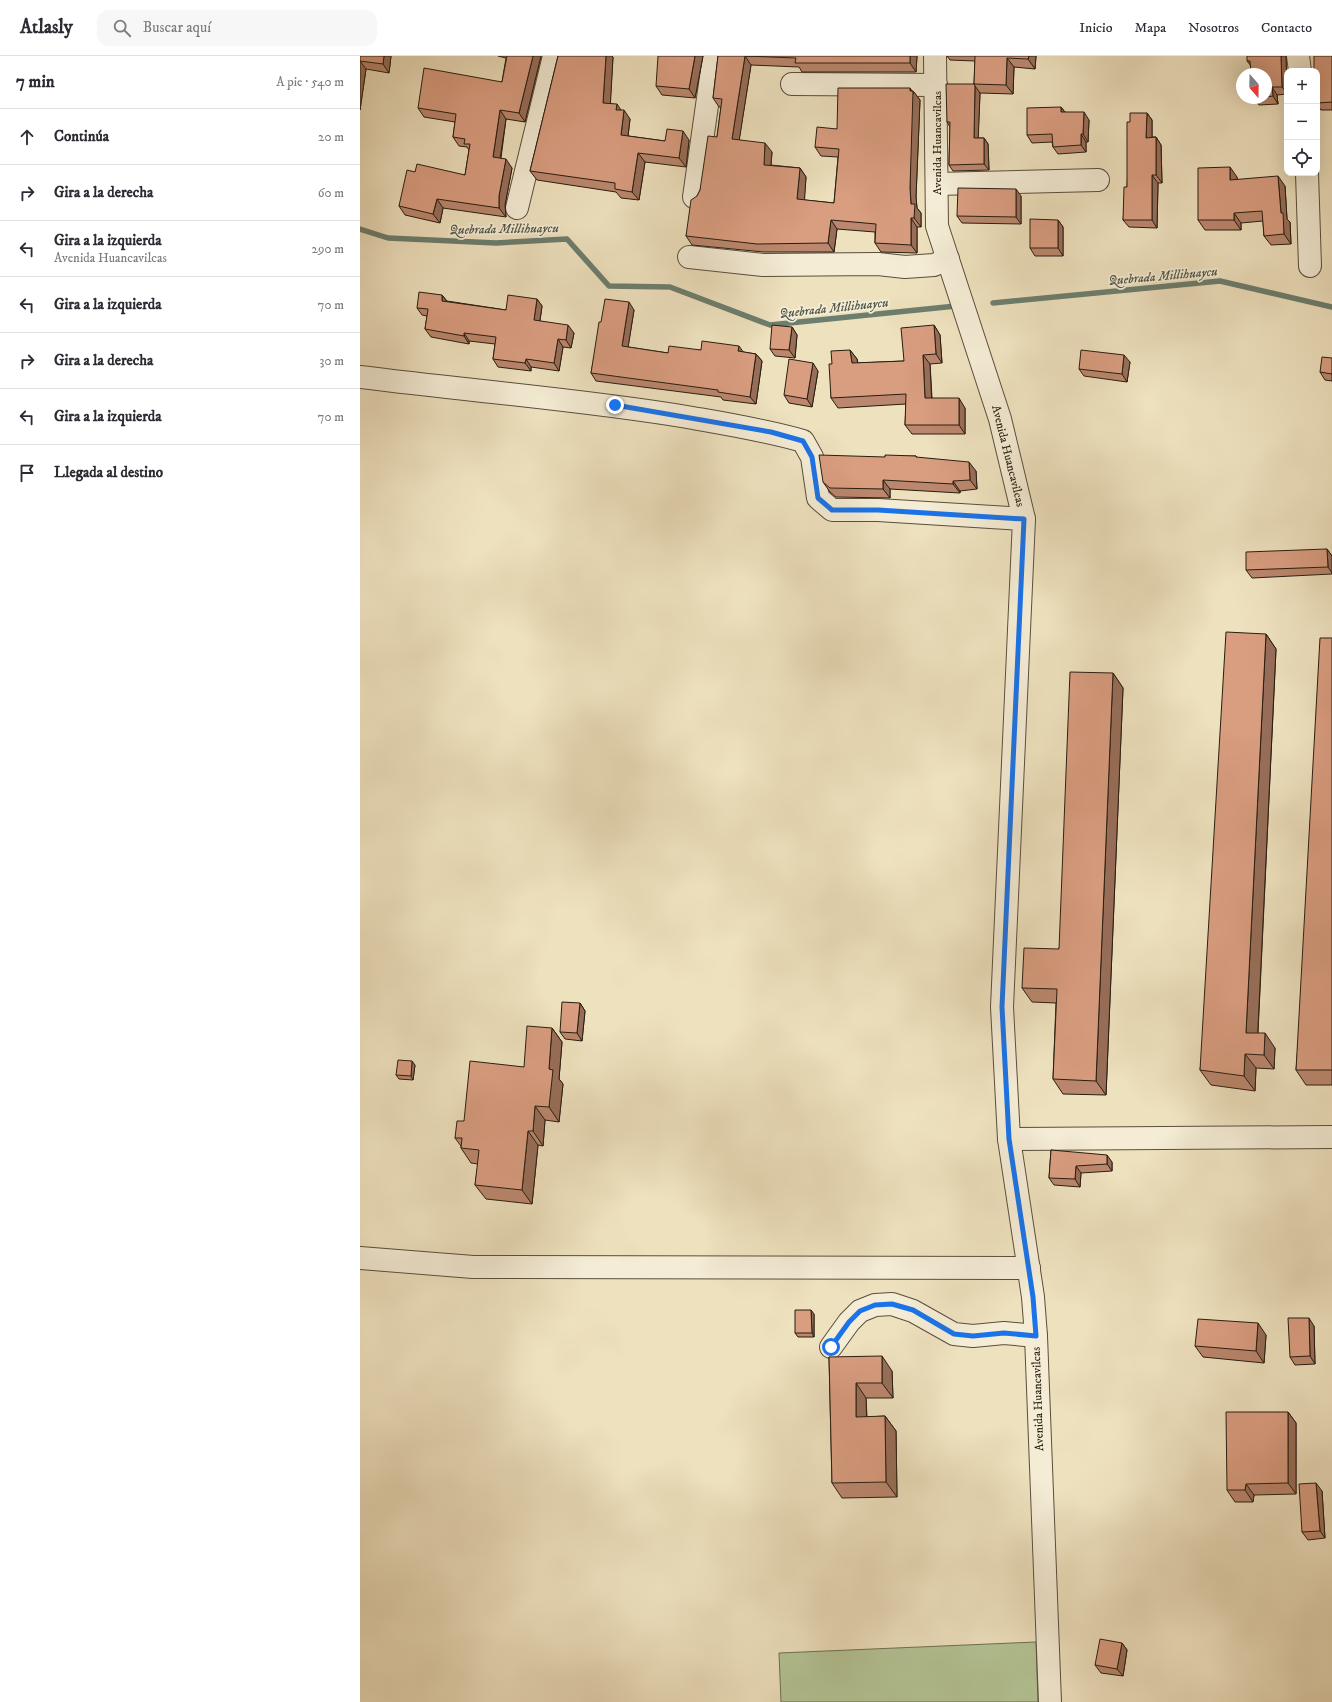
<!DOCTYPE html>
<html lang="es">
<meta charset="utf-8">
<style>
body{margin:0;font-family:"IM FELL DW Pica",serif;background:#f7f7f7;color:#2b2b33}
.controls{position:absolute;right:12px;top:12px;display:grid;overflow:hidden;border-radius:8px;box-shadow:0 4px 16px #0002}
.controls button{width:36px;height:36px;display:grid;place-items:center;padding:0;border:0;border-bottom:1px solid #e1e1e2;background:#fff;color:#2b2b33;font:20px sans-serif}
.compass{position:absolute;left:876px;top:12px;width:36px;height:36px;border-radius:50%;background:#fff;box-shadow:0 4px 16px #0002;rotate:160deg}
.stop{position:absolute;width:12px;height:12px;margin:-9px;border:3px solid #1a73e8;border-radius:50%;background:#fff}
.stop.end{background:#1a73e8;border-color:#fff;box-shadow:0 1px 4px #0008}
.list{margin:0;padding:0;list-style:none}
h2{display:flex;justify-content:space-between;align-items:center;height:52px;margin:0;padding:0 16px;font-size:17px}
h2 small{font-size:13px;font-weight:400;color:#7c7c81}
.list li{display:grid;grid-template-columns:26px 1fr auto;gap:12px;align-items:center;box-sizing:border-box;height:56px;padding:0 16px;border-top:1px solid #e1e1e2}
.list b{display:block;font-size:15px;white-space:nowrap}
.list p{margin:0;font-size:13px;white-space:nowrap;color:#7c7c81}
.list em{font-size:13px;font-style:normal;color:#7c7c81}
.icon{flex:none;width:22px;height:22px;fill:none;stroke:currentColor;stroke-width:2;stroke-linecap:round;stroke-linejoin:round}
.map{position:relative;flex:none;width:972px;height:1646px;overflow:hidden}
header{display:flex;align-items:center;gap:24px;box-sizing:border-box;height:56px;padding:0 20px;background:#fff;border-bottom:1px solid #e1e1e2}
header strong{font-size:19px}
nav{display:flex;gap:22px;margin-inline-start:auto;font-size:14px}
.search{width:280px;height:36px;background:#f7f7f7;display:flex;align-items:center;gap:10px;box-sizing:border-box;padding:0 14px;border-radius:12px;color:#7c7c81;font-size:15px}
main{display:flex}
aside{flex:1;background:#fff}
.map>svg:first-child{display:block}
.green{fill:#b4c495;stroke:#6e7052}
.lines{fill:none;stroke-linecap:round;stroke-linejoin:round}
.stream{stroke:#6c7e6e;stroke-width:5.5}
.minor-casing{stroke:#5a4e3c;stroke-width:24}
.minor{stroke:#f4ecd5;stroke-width:22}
.wall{fill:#bb876e;stroke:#281d10}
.shaded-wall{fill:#986e5a;stroke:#281d10}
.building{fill:#d99d80;stroke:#281d10}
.route{stroke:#1a73e8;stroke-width:5}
.labels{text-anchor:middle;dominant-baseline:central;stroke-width:3.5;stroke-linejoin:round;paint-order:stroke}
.street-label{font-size:12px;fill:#281d10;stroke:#f4ecd5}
.water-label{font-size:13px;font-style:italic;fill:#505547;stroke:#f4ecd5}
</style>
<header>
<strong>Atlasly</strong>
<div class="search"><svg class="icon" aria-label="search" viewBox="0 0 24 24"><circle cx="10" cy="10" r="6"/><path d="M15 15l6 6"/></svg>Buscar aquí</div>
<nav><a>Inicio</a><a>Mapa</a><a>Nosotros</a><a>Contacto</a></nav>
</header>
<main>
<aside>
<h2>7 min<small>A pie · 540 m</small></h2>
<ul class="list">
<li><svg class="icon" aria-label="ahead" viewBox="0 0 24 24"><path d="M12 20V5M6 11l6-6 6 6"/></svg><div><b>Continúa</b></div><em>20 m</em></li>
<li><svg class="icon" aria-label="right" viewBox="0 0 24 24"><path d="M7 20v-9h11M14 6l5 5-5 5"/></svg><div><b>Gira a la derecha</b></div><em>60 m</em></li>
<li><svg class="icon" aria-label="left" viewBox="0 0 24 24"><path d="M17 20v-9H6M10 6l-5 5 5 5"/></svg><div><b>Gira a la izquierda</b><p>Avenida Huancavilcas</p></div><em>290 m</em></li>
<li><svg class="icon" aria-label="left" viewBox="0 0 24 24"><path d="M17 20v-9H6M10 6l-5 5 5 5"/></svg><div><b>Gira a la izquierda</b></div><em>70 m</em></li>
<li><svg class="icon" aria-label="right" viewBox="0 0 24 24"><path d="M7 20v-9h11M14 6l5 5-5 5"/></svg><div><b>Gira a la derecha</b></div><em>30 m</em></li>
<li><svg class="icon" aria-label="left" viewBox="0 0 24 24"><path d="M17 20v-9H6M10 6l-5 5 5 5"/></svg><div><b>Gira a la izquierda</b></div><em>70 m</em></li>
<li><svg class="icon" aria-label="arrive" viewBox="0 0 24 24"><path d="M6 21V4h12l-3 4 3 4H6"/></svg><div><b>Llegada al destino</b></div></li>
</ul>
</aside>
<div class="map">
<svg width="972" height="1646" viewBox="0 0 972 1646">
<rect width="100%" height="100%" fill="#eee1be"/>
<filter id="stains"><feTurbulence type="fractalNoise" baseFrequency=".005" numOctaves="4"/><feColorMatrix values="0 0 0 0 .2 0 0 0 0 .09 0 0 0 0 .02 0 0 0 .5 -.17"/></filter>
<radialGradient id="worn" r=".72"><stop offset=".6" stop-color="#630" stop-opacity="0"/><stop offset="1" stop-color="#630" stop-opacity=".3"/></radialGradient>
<path class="green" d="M676,1586L678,1646H421L419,1597Z"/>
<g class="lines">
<g class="stream">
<path d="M0,173L28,182L136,187L207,183L249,230L310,231L410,269L596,250"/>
<path d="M633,247L860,225L972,251"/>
</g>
<defs>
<g id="minor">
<path d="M575,0L577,170L640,363L664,463L642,951L649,1083L673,1241L676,1280L690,1646"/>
<path d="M938,0L940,15"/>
<path d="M432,28L576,29"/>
<path d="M947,117L950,210"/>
<path d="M577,128L738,124"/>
<path d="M334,141L354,0"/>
<path d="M157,152L194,0"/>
<path d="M329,201L403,209L518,208L545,211L574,209L588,203"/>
<path d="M0,321C109,335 219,343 327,361C367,368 405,374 443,385L452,401L458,442L472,454H518L664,463"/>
<path d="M649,1083L972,1081"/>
<path d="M0,1202L113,1211L669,1212"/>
<path d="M471,1291L489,1266L500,1255L515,1249L532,1248L553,1255L594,1278L613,1280L644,1277L676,1280"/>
</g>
</defs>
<use href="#minor" class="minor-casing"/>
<use href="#minor" class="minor"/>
</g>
<g class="wall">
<path d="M0,0H31L29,17L6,13L0,54Z"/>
<path d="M138,0H181L165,66L146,63L141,102L152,112L145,149L146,161L83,152L80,167L45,159L39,150L55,116L105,119L109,94L107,91L99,90L93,81L95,66L64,61L58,52L142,26L146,2Z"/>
<path d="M198,0H252L253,1L250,48L261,54L270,63L268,80L305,85L329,84L326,111L285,106L279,144L261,142L256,136L177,124L170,115Z"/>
<path d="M343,0L335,42L302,39L296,30Z"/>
<path d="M358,0H557L556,16H442L439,11L391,9L379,84L412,96L411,109L440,112L446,121L444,144L474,147L478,101L461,100L455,91L477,73L550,32L552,35H553L560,44L556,141L557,152L561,157V171H557V197L521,196L515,187V176L477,173L474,196H404L332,189L326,180L337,140L340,134L357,81L361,51H359L353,42Z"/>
<path d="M587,0H676L675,13L654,11L653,38L620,37L618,82H624L628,88L629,114L593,115L589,109L590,71L587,66L614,28L615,5L590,4Z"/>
<path d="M972,0V54H961L957,49V15Z"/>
<path d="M926,1L927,38L917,39L918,48L899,49L893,42H906V18L891,10L887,5Z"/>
<path d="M701,51L705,56L729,64L728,86H726V96L698,98L693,91L692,86L672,87L667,79Z"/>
<path d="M787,57L792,64V81H796L801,89L802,127H798L797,172L769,171L763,164L767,131L770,66Z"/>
<path d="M877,121V124L925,130L927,163L930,166L931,188L911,189L904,180L903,165L881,167V174H845L838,164Z"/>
<path d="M661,140V168L602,167L597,160Z"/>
<path d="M698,164L703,171V200H675L670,192Z"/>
<path d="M82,239L87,245L146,254L177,243L182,250L180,265L214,277L211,292L203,291L199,315L171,311V315L138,311L133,303L135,288L109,285V288L71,281L65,273L67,260L62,259L57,252Z"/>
<path d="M274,254L268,291L308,297L341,294L383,296L396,298L402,305L396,348L363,344L361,341L236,325L231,317L241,266Z"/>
<path d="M574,269L580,279L582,307L570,308L572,342L605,352V378H552L545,369L546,348L478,352L471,342L472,308L490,294L497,303L498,307L544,305Z"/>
<path d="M432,271L437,279L435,302L415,300L410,293Z"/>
<path d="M972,302V325L965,324L960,316Z"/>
<path d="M770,306L767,326L724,320L719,313Z"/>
<path d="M458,315L452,351L429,347L424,339Z"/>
<path d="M556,400L557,402L616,415L617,433L600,435V437L530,433V442L476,441L470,436L463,426L525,401Z"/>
<path d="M967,493L972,500V518L892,522L886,514Z"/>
<path d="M906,578L916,593L898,977L915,992L914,1013L896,1012L895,1035L851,1029L840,1014Z"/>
<path d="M972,582V1029H946L936,1014Z"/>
<path d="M753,617L763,632L746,1039L703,1038L693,1023L696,947L672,946L662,932L699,893Z"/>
<path d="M220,947L225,955L222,985L205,983L200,976Z"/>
<path d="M192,972L202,986L199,1023L203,1028L199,1066L185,1064L183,1090L178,1089L172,1148L126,1143L115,1129L118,1108L111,1107L101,1092V1090L95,1082L104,1065L164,1011Z"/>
<path d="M55,1009L53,1024L39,1023L36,1019Z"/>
<path d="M691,1094L752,1106V1115L721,1117L720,1131L694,1129L689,1122Z"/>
<path d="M454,1258V1281H438L435,1277Z"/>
<path d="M954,1270L955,1308L935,1309L930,1301Z"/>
<path d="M906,1279L904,1307L843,1301L835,1290Z"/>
<path d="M469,1301L532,1315L533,1342H506L507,1361L525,1360L536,1375L537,1441L482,1442L472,1427Z"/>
<path d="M928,1356L936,1367V1438L894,1439L893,1446H875L867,1434Z"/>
<path d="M962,1435L965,1482L948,1484L942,1476Z"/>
<path d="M762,1587L767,1594L763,1620L741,1617L735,1609Z"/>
</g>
<g class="shaded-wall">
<path d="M24,0H31L29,17L23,8Z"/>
<path d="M173,0H181L165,66L159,57Z"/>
<path d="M246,0H252L253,1L250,56L243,47Z"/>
<path d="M335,0H343L335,42L329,33Z"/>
<path d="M385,0L391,9L378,92L372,83Z"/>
<path d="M550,0H557L556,16L550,7Z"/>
<path d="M669,0H676L675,13L668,3Z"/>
<path d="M921,0H926L927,37L922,31Z"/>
<path d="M647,2L654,11L653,38L646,29Z"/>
<path d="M0,5L6,13L0,54Z"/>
<path d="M615,30L620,37L618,88L614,82Z"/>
<path d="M912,31L917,39L918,48L913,40Z"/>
<path d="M550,32L553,38V35L560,44L556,141L557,152L561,157V171L554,162L551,148L550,132Z"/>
<path d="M257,48L263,57L256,54Z"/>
<path d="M701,51L706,58L701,56Z"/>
<path d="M140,54L146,63L139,110L133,101Z"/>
<path d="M264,54L270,63L267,88L261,79Z"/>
<path d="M724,56L729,64L728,86L723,78Z"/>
<path d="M787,57L792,64V89L786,82Z"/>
<path d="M323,75L329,84L326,111L319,102Z"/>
<path d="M721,78L726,86V96L721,89Z"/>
<path d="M796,81L801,89L802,127L796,119Z"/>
<path d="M624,82L628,88L629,114L624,108Z"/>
<path d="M405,87L412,96L410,118L404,109Z"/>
<path d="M278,97L285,106L279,144L272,136Z"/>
<path d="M146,103L152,112L145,149L146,161L139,152V140Z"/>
<path d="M870,111L877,121V134L870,124Z"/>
<path d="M440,112L446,121L444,152L437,143Z"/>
<path d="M792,119L798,127L797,172L792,164Z"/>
<path d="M918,120L925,130L927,163L930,166L931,188L924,178L921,157Z"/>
<path d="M656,133L661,140V168L656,161Z"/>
<path d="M77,143L83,152L80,167L73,158Z"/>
<path d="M874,157L881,167V174L874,164Z"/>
<path d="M551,162L557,171V197L551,189Z"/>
<path d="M471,164L477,173L474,196L468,187Z"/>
<path d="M698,164L703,171V200L698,192Z"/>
<path d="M82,239L88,247L82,245Z"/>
<path d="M177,243L182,250L179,271L174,264Z"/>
<path d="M269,246L274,254L267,298L262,290Z"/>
<path d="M208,269L214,277L211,292L206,284Z"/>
<path d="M574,269L580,279L582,307L576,298Z"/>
<path d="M432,271L437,279L435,302L429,294Z"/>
<path d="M104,277L109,285V288L104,280Z"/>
<path d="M198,283L203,291L199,315L194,307Z"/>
<path d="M379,290L384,297L378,295Z"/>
<path d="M490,294L497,303L499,317L492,307Z"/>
<path d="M396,298L402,305L396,348L390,341Z"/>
<path d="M563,299L570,308L572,352L565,342Z"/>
<path d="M764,299L770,306L767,326L762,318Z"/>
<path d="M166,303L171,311V315L165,307Z"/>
<path d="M453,307L458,315L452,351L447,343Z"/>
<path d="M599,342L605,352V378L599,369Z"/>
<path d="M609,406L616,415L617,433L610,424Z"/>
<path d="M523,424L530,433V442L523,433Z"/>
<path d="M593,425L600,435V437L593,428Z"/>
<path d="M967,493L972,500V517L968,511Z"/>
<path d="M906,578L916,593L897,992L886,977Z"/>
<path d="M753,617L763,632L746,1039L736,1025Z"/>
<path d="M220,947L225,955L222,985L217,977Z"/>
<path d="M192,972L202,986L199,1023L203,1028L199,1066L189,1051V1013Z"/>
<path d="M905,977L915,992L914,1013L904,999Z"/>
<path d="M885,998L896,1012L895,1035L884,1020Z"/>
<path d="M52,1005L55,1009L53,1024L51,1020Z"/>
<path d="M175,1050L185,1064L183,1090L173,1075Z"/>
<path d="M168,1075L178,1089L172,1148L162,1134Z"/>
<path d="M747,1099L752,1106V1115L747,1108Z"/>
<path d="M716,1110L721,1117L720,1131L715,1123Z"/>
<path d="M451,1254L454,1258V1281L452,1277Z"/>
<path d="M949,1262L954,1270L955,1308L950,1300Z"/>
<path d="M898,1267L906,1279L904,1307L896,1295Z"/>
<path d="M522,1300L532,1315L533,1342L522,1327Z"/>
<path d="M496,1327L506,1342L507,1376L496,1361Z"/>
<path d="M928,1356L936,1367V1438L928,1427Z"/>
<path d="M525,1360L536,1375L537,1441L526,1426Z"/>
<path d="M956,1427L962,1435L965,1482L960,1475Z"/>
<path d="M886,1428L894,1439L893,1446L885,1434Z"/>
<path d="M762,1587L767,1594L763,1620L757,1613Z"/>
</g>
<g class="building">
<path d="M0,0H24L23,8L0,5Z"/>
<path d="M147,0H173L159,57L140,54L133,101L146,103L139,140V152L77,143L73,158L39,150L47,114L55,116L57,108L105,119L110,88H104L105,83L93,81L96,58L58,52L64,12L142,26Z"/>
<path d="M198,0H246L243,47L257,48L256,54H264L261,79L305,85L307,73L323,75L319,102L278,97L272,136L255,133V127L170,115Z"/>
<path d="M298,0H335L329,33L296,30Z"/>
<path d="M358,0H550V7H435L436,2L385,0L372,83L405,87L404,109L440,112L437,143L474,147L479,93L455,91L457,71L477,73L478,32H550V35H553L550,132L551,148H555L554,162H551V189L515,187L516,168L471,164L468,187L397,188L326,180L331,144L337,140L340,134L348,80L357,81L362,43L353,42Z"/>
<path d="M615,0H669L668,3L647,2L646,29L614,28Z"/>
<path d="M887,0H921L922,31H912L913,40L906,41V18H891L890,5H887Z"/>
<path d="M954,0H972V46L957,47V15H954Z"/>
<path d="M586,28H615H614L615,30L614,82H624V108L589,109L590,66H587Z"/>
<path d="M701,51V56H724L723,78H721V89L693,91L692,78L667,79V52Z"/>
<path d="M770,57H787L786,82L796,81V119H792V164H763L764,131H767V66H770Z"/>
<path d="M870,111V124L918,120L921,157H923L924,178L904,180L902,155L874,157V164H838V112Z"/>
<path d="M598,132L656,133V161L597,160Z"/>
<path d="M670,163L698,164V192H670Z"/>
<path d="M59,236L82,239V245L146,254L148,239L177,243L174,264L208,269L206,284L198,283L194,307L166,303L165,307L133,303L136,281L104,277V280L65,273L68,253L57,252Z"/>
<path d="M245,243L269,246L262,290L308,297L309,290L341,294L342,285L379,290L378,295L396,298L390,341L358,336V334L231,317L239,266H241Z"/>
<path d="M412,269L432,271L429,294L410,293Z"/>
<path d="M574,269L576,298L563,299L565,342H599V369H545L546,338L471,342L469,308H472L471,295L490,294L492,307L544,305L541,272Z"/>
<path d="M721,294L764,299L762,318L719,313Z"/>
<path d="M962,301L972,302V318L960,316Z"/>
<path d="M429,303L453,307L447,343L424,339Z"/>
<path d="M459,399L525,401V399L556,400V401L609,406L610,424L593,425V428L523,424V433L470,432L463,426Z"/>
<path d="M967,493L968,511L886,514V496Z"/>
<path d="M866,576L906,578L886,977H905L904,999L885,998L884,1020L840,1014Z"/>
<path d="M960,582H972V1014H936Z"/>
<path d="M710,616L753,617L736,1025L693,1023L697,933L662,932L664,892L699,893Z"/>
<path d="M202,946L220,947L217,977L200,976Z"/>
<path d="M167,970L192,972L189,1013L193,1014L189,1051L175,1050L173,1075H168L162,1134L115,1129L119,1094L101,1092L102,1082H95L97,1065H104L110,1005L164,1011Z"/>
<path d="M38,1004L52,1005L51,1020L36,1019Z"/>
<path d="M691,1094L747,1099V1108L716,1110L715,1123L689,1122Z"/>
<path d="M435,1254H451L452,1277H435Z"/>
<path d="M928,1262H949L950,1300L930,1301Z"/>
<path d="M838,1263L898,1267L896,1295L835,1290Z"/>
<path d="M522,1300V1327H496V1361L525,1360L526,1426L472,1427L469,1301Z"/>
<path d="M866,1356H928V1427L886,1428L885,1434H867Z"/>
<path d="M956,1427L960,1475L942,1476L939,1428Z"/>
<path d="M740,1583L762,1587L757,1613L735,1609Z"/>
</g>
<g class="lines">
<path class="route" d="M255,349L411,376L443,385L452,401L458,442L472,454H518L664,463L642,951L649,1083L673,1241L676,1280L644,1277L613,1280L594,1278L553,1254L532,1248L515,1249L500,1255L489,1266L471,1291"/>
</g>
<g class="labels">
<g class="street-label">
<text transform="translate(577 87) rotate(-90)">Avenida Huancavilcas</text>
<text transform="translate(648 400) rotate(76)">Avenida Huancavilcas</text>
<text transform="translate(678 1343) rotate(-92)">Avenida Huancavilcas</text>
</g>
<g class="water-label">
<text transform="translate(144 173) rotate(-1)">Quebrada Millihuaycu</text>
<text transform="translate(803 220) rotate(-5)">Quebrada Millihuaycu</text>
<text transform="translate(474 252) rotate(-6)">Quebrada Millihuaycu</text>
</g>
</g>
<rect width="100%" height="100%" filter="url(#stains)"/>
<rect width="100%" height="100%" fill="url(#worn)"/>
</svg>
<div class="controls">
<button>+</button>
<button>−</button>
<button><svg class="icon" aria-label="locate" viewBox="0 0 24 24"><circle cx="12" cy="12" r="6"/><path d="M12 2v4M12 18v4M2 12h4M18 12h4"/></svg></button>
</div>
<svg class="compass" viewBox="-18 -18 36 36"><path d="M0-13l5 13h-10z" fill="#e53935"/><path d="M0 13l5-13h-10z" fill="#7c7c81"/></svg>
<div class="stop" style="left:471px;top:1291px"></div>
<div class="stop end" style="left:255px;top:349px"></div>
</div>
</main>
